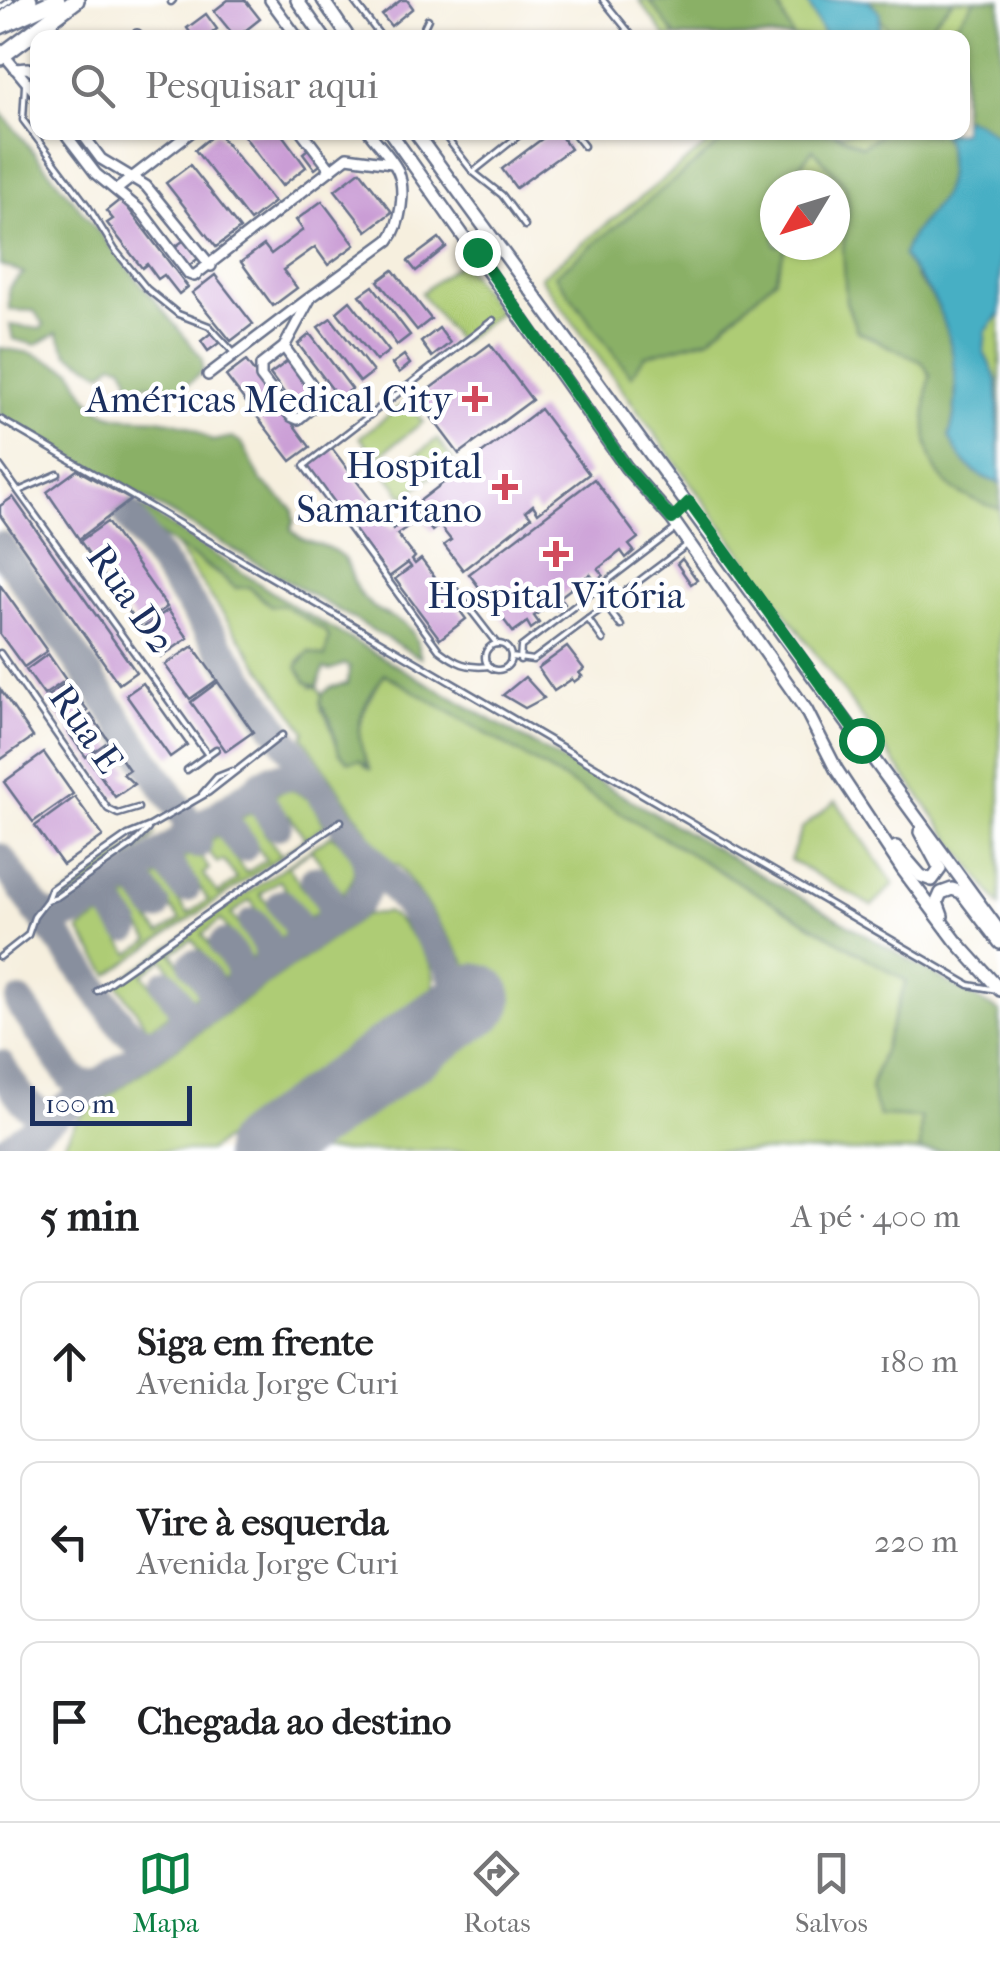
<!DOCTYPE html>
<html lang="pt">
<meta charset="utf-8">
<style>
body{margin:0;font-family:"IM FELL French Canon",serif;background:#f6f6f6;color:#202124}
.compass{position:absolute;left:760px;top:170px;width:90px;height:90px;border-radius:50%;background:#fff;box-shadow:0 2px 8px #0004;rotate:232deg}
.scale{position:absolute;left:30px;bottom:25px;width:162px;box-sizing:border-box;padding-left:10px;border:5px solid #1b2f5e;border-top:0;font-size:28px;line-height:35px;white-space:nowrap;color:#1b2f5e;-webkit-text-stroke:8px #fff;paint-order:stroke}
.stop{position:absolute;width:30px;height:30px;margin:-22px;border:8px solid #0b8043;border-radius:50%;background:#fff}
.stop.end{background:#0b8043;border-color:#fff;box-shadow:0 2px 10px #0008}
.list{margin:0;padding:0;list-style:none}
h2{display:flex;justify-content:space-between;align-items:center;height:130px;margin:0;padding:0 40px;font-size:42px}
h2 small{font-size:32px;font-weight:400;color:#757577}
.list li{display:grid;grid-template-columns:65px 1fr auto;gap:30px;align-items:center;box-sizing:border-box;height:160px;margin:0 20px 20px;padding:0 20px;border:2px solid #e0e0e0;border-radius:20px}
.list b{display:block;font-size:38px;white-space:nowrap}
.list p{margin:0;font-size:32px;white-space:nowrap;color:#757577}
.list em{font-size:32px;font-style:normal;color:#757577}
.icon{flex:none;width:55px;height:55px;fill:none;stroke:currentColor;stroke-width:2;stroke-linecap:round;stroke-linejoin:round}
.map{position:relative;flex:none;width:1000px;height:1151px;overflow:hidden}
.search{position:absolute;background:#fff;box-shadow:0 2px 8px #0004;left:30px;right:30px;top:30px;height:110px;display:flex;align-items:center;gap:25px;box-sizing:border-box;padding:0 35px;border-radius:20px;color:#757577;font-size:38px}
.sheet{height:670px;background:#fff}
nav{display:flex;justify-content:space-around;align-items:center;box-sizing:border-box;height:140px;border-top:2px solid #e0e0e0;background:#fff;font-size:28px;color:#757577}
nav a{display:grid;justify-items:center;gap:5px}
nav .on{color:#0b8043}
.map>svg:first-child{display:block}
.green{fill:#aecc74;stroke:#647e69;stroke-width:2.5;fill-rule:evenodd}
.forest{fill:#8ab066;stroke:#527062;stroke-width:2.5}
.water{fill:#46afc4;stroke:#306f91;stroke-width:2.5}
.lines{fill:none;stroke-linecap:round;stroke-linejoin:round}
.taxiway{stroke:#888f9e;stroke-width:30}
.runway{stroke:#888f9e;stroke-width:72}
.building{fill:#ca9dd5}
.service-casing{stroke:#68728b;stroke-width:9}
.minor-casing{stroke:#68728b;stroke-width:14}
.tertiary-casing{stroke:#68728b;stroke-width:16}
.trunk-casing{stroke:#68728b;stroke-width:20}
.motorway-casing{stroke:#68728b;stroke-width:20}
.service{stroke:#fff;stroke-width:4}
.minor{stroke:#fff;stroke-width:9}
.tertiary{stroke:#fff;stroke-width:11}
.trunk{stroke:#fff;stroke-width:15}
.motorway{stroke:#fff;stroke-width:15}
.route{stroke:#0b8043;stroke-width:12}
.poi-dot{fill:#d1495b;stroke:#fff;stroke-width:4}
.labels{text-anchor:middle;dominant-baseline:central;stroke-width:9;stroke-linejoin:round;paint-order:stroke}
.poi-label{font-size:38px;fill:#1b2f5e;stroke:#fff;text-anchor:end}
.street-label{font-size:38px;fill:#1b2f5e;stroke:#fff}
</style>
<div class="map">
<svg width="1000" height="1151" viewBox="0 0 1000 1151">
<rect width="100%" height="100%" fill="#fff"/>
<filter id="ink" filterUnits="userSpaceOnUse"><feTurbulence type="fractalNoise" baseFrequency=".01" numOctaves="2"/><feDisplacementMap in="SourceGraphic" scale="20" xChannelSelector="R" yChannelSelector="G"/><feConvolveMatrix kernelMatrix="1 2 1 2 8 2 1 2 1" color-interpolation-filters="sRGB"/></filter>
<filter id="wash" filterUnits="userSpaceOnUse"><feTurbulence type="fractalNoise" baseFrequency=".0048" numOctaves="4" result="noise"/><feDisplacementMap in="SourceGraphic" scale="40" xChannelSelector="R" yChannelSelector="G"/><feGaussianBlur stdDeviation="2.25" result="paint"/><feColorMatrix in="noise" values="0 0 0 0 0 0 0 0 0 0 0 0 0 0 0 0 0 1.4 0 .05"/><feComposite in="paint" operator="in"/></filter>
<g filter="url(#wash)">
<rect width="100%" height="100%" fill="#f6efde"/>
<g class="green">
<path d="M639,0H1000V906L540,277L722,133L962,132V38L666,37ZM775,185H835V245H775Z"/>
<path d="M461,262L499,313L459,343L421,293Z"/>
<path d="M407,401L423,422L376,458L360,437Z"/>
<path d="M437,439L453,460L404,497L388,476Z"/>
<path d="M172,541L236,588L249,587L271,606L283,604L325,631L329,637L325,658L309,652L298,662L311,687H317L322,694L321,709C335,725 332,749 349,761L360,760L366,767C352,729 363,706 385,674L907,981L871,1089L921,1118L920,1151H309L488,1028L496,1016L468,975L472,972L404,872L398,864L391,865L303,737L305,731Z"/>
<path d="M293,790L310,800L325,825L109,975L79,931L109,910L122,930L116,935L130,954L150,941L136,920L130,924L117,905L137,891L151,910L145,914L160,934L180,920L165,900L159,904L146,885L167,871L180,890L174,895L188,914L208,900L195,880L188,884L175,865L196,850L209,869L203,874L218,894L237,879L223,860L217,863L204,845L225,830L238,849L232,854L246,873L266,860L253,840L246,843L233,824L258,807L271,826L264,832L281,855L305,838L289,815L281,819L268,800L282,791Z"/>
<path d="M836,801L894,884L872,906L790,860L802,828Z"/>
<path d="M156,833L150,841L60,904L61,898L130,849L133,852Z"/>
<path d="M331,835C356,852 365,877 336,899L322,878L328,873L311,850L288,866L304,890L311,886L325,907L301,923L287,903L292,898L279,880L260,894L274,912L279,909L293,929L272,943L259,923L263,918L250,900L231,914L244,932L250,929L264,949L243,964L229,943L235,939L221,920L202,934L215,952L221,949L235,970L214,984L201,964L207,959L192,939L172,953L186,973L192,970L206,990L185,1003L172,984L177,979L163,959L143,974L157,993L163,989L177,1009L148,1029L117,983Z"/>
<path d="M386,912C402,919 435,962 434,980C434,989 429,995 423,1002L208,1151H60L75,1123L87,1111L364,916Z"/>
</g>
<g class="forest">
<path d="M649,0H776L793,37H676Z"/>
<path d="M868,0H954L933,22L925,38L898,37C883,27 879,14 868,0Z"/>
<path d="M975,0H1000V138L977,122L963,118L962,38H945Z"/>
<path d="M0,111L202,358L203,370C188,387 169,401 150,384L140,385L128,394L129,378L122,365L113,363L103,373L68,354L57,333L36,345L13,339L10,325L41,329L44,324L34,311L9,310V287L24,273L0,265Z"/>
<path d="M733,133H834L862,146L883,133H941L947,140L949,177L945,194L936,207L915,277C922,285 930,293 936,302C957,338 961,398 949,437L1000,483V509C983,504 956,495 944,481C921,457 924,406 930,375L922,362L857,331L846,302L843,248L848,208L845,186L813,149L800,166L798,185H775V245H786L775,279L710,338L645,356L631,376L555,275Z"/>
<path d="M0,348L31,353L73,371C103,440 131,406 185,425C195,428 204,436 212,441L232,437L242,443L262,482L293,509L294,520L291,530C309,548 323,541 339,554C353,564 350,586 365,600C392,627 412,610 421,658L0,415Z"/>
<path d="M131,500L298,609L1000,1012V1151H920L921,1118L879,1116L870,1089L906,981L385,674C360,707 349,731 371,770L360,760L349,762L339,753L330,719L320,703L322,694L331,687L347,684L350,667L345,664L330,670L324,668L317,687L306,682L297,667L309,652L325,657L329,637L325,631L283,605L271,606L249,587L236,588C214,567 187,554 163,537C152,529 143,519 133,510Z"/>
</g>
<g class="water">
<path d="M806,0H868L880,13L879,37H825Z"/>
<path d="M963,118L977,122L1000,138V314L986,331L984,352L997,380L1000,483C973,476 961,462 949,437C962,395 956,348 938,307C930,289 913,273 903,256C916,211 952,212 948,156C947,146 947,141 941,133L962,132Z"/>
</g>
<g class="lines">
<g class="taxiway">
<path d="M127,513L341,821L408,905L448,963L455,981L456,995L446,1021"/>
<path d="M0,546L187,820L188,832L180,841L190,840L197,844"/>
<path d="M262,783L260,800L277,825"/>
<path d="M210,820C227,817 234,835 243,847"/>
<path d="M0,858L124,1028L142,1041L162,1040"/>
<path d="M152,861L168,864L185,888"/>
<path d="M315,880C325,894 338,905 328,923"/>
<path d="M123,881C140,878 147,895 156,907"/>
<path d="M94,901L110,904L127,928"/>
<path d="M282,904C292,918 306,930 294,947"/>
<path d="M37,911L55,918L76,913L272,778L297,775L319,788"/>
<path d="M253,923C263,938 275,949 266,967"/>
<path d="M224,944C234,958 247,970 236,987"/>
<path d="M194,964C205,978 218,990 208,1008"/>
<path d="M166,984C176,999 189,1010 179,1028"/>
<path d="M20,1003L71,1077L83,1085L98,1084"/>
<path d="M0,1065C14,1086 27,1118 56,1114"/>
<path d="M3,1151L357,903C370,886 372,871 363,851"/>
</g>
<path class="runway" d="M259,1151L477,999"/>
</g>
<g id="blocks">
<g class="building">
<path d="M228,0H245L260,19L236,38L214,11Z"/>
<path d="M401,0H407L413,8L391,26L382,15Z"/>
<path d="M206,14L217,29L206,38H194L187,28Z"/>
<path d="M217,132L274,202L250,221L195,150Z"/>
<path d="M241,132H280L306,167L282,186Z"/>
<path d="M551,132H558L570,149L516,188L502,169Z"/>
<path d="M312,146L324,162L315,169L303,153Z"/>
<path d="M190,165L240,229L216,247L166,183Z"/>
<path d="M360,171L392,212L367,231L335,190Z"/>
<path d="M121,199L188,287L179,294L164,275L158,279L147,264L142,268L107,223L113,219L106,211Z"/>
<path d="M322,201L355,245L328,265L315,247L283,270L297,288L273,306L241,262L264,245L271,254L303,230L296,220Z"/>
<path d="M439,238L446,247L416,271L408,261Z"/>
<path d="M186,239L200,257L187,267L173,248Z"/>
<path d="M393,270L431,319L417,330L378,281Z"/>
<path d="M215,275L253,324L231,341L192,293Z"/>
<path d="M373,286L410,335L397,345L360,295Z"/>
<path d="M350,301L389,351L376,361L337,312Z"/>
<path d="M331,318L373,372L360,382L318,327Z"/>
<path d="M439,328L450,343L432,357L421,342Z"/>
<path d="M211,333L219,343L208,351L201,341Z"/>
<path d="M310,334L352,389L339,398L298,344Z"/>
<path d="M490,344L532,400L459,454L417,398Z"/>
<path d="M404,355L410,364L399,373L392,364Z"/>
<path d="M246,361L310,447L291,461L226,376Z"/>
<path d="M288,361L315,397L297,410L270,374Z"/>
<path d="M540,409L589,474L538,513L533,505L526,511L531,517L463,570L444,545L451,540L439,525L432,531L413,506Z"/>
<path d="M331,447L393,529L414,513L419,519L397,534L415,557L412,560L415,564L421,559L466,619L440,639L395,579L411,567L408,563L389,577L306,465Z"/>
<path d="M77,470L131,500L79,539L47,492Z"/>
<path d="M594,479L638,538L629,545L634,551L626,558L621,551L598,569L603,575L595,581L590,574L560,597L565,604L557,610L552,603L534,616L539,623L531,629L527,622L513,632L469,574Z"/>
<path d="M13,497L136,672L119,684L0,515V506Z"/>
<path d="M107,522L167,607L139,626L80,541Z"/>
<path d="M682,559L697,580L691,584L677,564Z"/>
<path d="M0,585L47,651L24,667L0,634Z"/>
<path d="M168,610L188,638L161,657L141,629Z"/>
<path d="M193,646L217,680L190,699L165,665Z"/>
<path d="M567,647L584,669L579,673L582,676L574,682L572,679L554,691L538,668Z"/>
<path d="M48,654L66,680L44,695L26,670Z"/>
<path d="M525,677L544,698L525,708L503,695Z"/>
<path d="M67,682L88,711L66,727L45,698Z"/>
<path d="M218,682L253,732L226,751L191,702Z"/>
<path d="M143,683L187,745L170,757L126,695Z"/>
<path d="M0,689L33,737L0,760Z"/>
<path d="M91,715L109,741L86,757L68,732Z"/>
<path d="M111,744L129,770L123,774L134,784L115,797L89,759Z"/>
<path d="M44,753L73,794L33,822L4,782Z"/>
<path d="M75,797L103,836L63,865L35,826Z"/>
</g>
</g>
</g>
<g filter="url(#ink)">
<use href="#blocks" fill-opacity="0" stroke="#68728b" stroke-width="2.5"/>
<g class="lines">
<defs>
<g id="service">
<path d="M353,0L382,38"/>
<path d="M603,0L634,38"/>
<path d="M171,2L173,0"/>
<path d="M0,8L11,0"/>
<path d="M419,38L428,19"/>
<path d="M25,85L23,120L89,208L115,250L147,289L178,314L209,326L234,353"/>
<path d="M442,132L473,172L502,195L525,226"/>
<path d="M573,132L584,146"/>
<path d="M473,172L523,132"/>
<path d="M0,419L969,985L997,990"/>
<path d="M0,466L208,755"/>
<path d="M21,490L58,474"/>
<path d="M449,582L497,644"/>
<path d="M606,606L621,626"/>
<path d="M588,619L603,640"/>
<circle cx="498" cy="657" r="13"/>
<path d="M0,653L108,809L118,814L138,808"/>
<path d="M511,657L533,660L687,545"/>
<path d="M520,660L521,647L674,530"/>
<path d="M489,666C468,669 456,663 439,650L304,466L493,320"/>
<path d="M187,770L216,749"/>
<path d="M202,794L217,777L232,771"/>
<path d="M47,900L57,897L131,846L148,829"/>
<path d="M0,957L28,935L34,917L47,900L51,889L128,835L150,826L209,792L282,735"/>
<path d="M97,991L341,821"/>
</g>
<g id="minor">
<path d="M270,0L298,38"/>
<path d="M134,38L137,35"/>
<path d="M4,55L38,96"/>
<path d="M15,69L28,68L38,75"/>
<path d="M64,132L96,174L141,211L189,274L194,276L347,157L392,163"/>
<path d="M81,132L101,159L146,186L211,266"/>
<path d="M302,132L331,170"/>
<path d="M116,190L191,132"/>
<path d="M284,347L322,399L298,419L291,416L261,377V365L284,347L311,297L389,240C401,224 406,190 398,171C392,158 378,144 369,132"/>
<path d="M208,375L308,299"/>
</g>
<g id="tertiary">
<path d="M297,0L324,38"/>
<path d="M323,0L349,38"/>
<path d="M390,132L626,467L672,519L806,710L836,769L903,870L956,941L1000,990"/>
<path d="M415,132L1000,932"/>
<path d="M896,847L921,876L932,880L940,869L920,832"/>
<path d="M942,916L937,902L941,893L952,889L961,892L1000,943"/>
</g>
<path id="trunk" d="M0,57L76,0"/>
<g id="motorway">
<path d="M7,17L29,0"/>
<path d="M0,26L57,0"/>
</g>
</defs>
<use href="#service" class="service-casing"/>
<use href="#minor" class="minor-casing"/>
<use href="#tertiary" class="tertiary-casing"/>
<use href="#trunk" class="trunk-casing"/>
<use href="#motorway" class="motorway-casing"/>
<use href="#service" class="service"/>
<use href="#minor" class="minor"/>
<use href="#tertiary" class="tertiary"/>
<use href="#trunk" class="trunk"/>
<use href="#motorway" class="motorway"/>
</g>
</g>
<g class="lines" filter="url(#ink)">
<path class="route" d="M477,252L626,467L672,519L689,502L861,740"/>
</g>
<g class="poi-dot">
<path d="M470 384h10v10h10v10h-10v10h-10v-10h-10v-10h10z"/>
<path d="M500 472h10v10h10v10h-10v10h-10v-10h-10v-10h10z"/>
<path d="M551 539h10v10h10v10h-10v10h-10v-10h-10v-10h10z"/>
</g>
<g class="labels">
<g class="poi-label">
<text x="452" y="399">Américas Medical City</text>
<text x="482" y="465">Hospital<tspan x="482" dy="44">Samaritano</tspan></text>
<text x="556" y="595" text-anchor="middle">Hospital Vitória</text>
</g>
<g class="street-label">
<text transform="translate(131 599) rotate(55)">Rua D2</text>
<text transform="translate(86 729) rotate(55)">Rua E</text>
</g>
</g>
</svg>
<svg class="compass" viewBox="-18 -18 36 36"><path d="M0-13l5 13h-10z" fill="#e53935"/><path d="M0 13l5-13h-10z" fill="#757577"/></svg>
<div class="scale">100 m</div>
<div class="stop" style="left:861px;top:740px"></div>
<div class="stop end" style="left:477px;top:252px"></div>
<div class="search"><svg class="icon" aria-label="search" viewBox="0 0 24 24"><circle cx="10" cy="10" r="6"/><path d="M15 15l6 6"/></svg>Pesquisar aqui</div>
</div>
<section class="sheet">
<h2>5 min<small>A pé · 400 m</small></h2>
<ul class="list">
<li><svg class="icon" aria-label="ahead" viewBox="0 0 24 24"><path d="M12 20V5M6 11l6-6 6 6"/></svg><div><b>Siga em frente</b><p>Avenida Jorge Curi</p></div><em>180 m</em></li>
<li><svg class="icon" aria-label="left" viewBox="0 0 24 24"><path d="M17 20v-9H6M10 6l-5 5 5 5"/></svg><div><b>Vire à esquerda</b><p>Avenida Jorge Curi</p></div><em>220 m</em></li>
<li><svg class="icon" aria-label="arrive" viewBox="0 0 24 24"><path d="M6 21V4h12l-3 4 3 4H6"/></svg><div><b>Chegada ao destino</b></div></li>
</ul>
</section>
<nav>
<a class="on"><svg class="icon" aria-label="map" viewBox="0 0 24 24"><path d="M3 6l6-2 6 2 6-2v14l-6 2-6-2-6 2zM9 4v14M15 6v14"/></svg>Mapa</a>
<a><svg class="icon" aria-label="directions" viewBox="0 0 24 24"><path d="M12 3l9 9-9 9-9-9zM9 14v-3h6M13 9l2 2-2 2"/></svg>Rotas</a>
<a><svg class="icon" aria-label="saved" viewBox="0 0 24 24"><path d="M7 4h10v16l-5-4-5 4z"/></svg>Salvos</a>
</nav>
